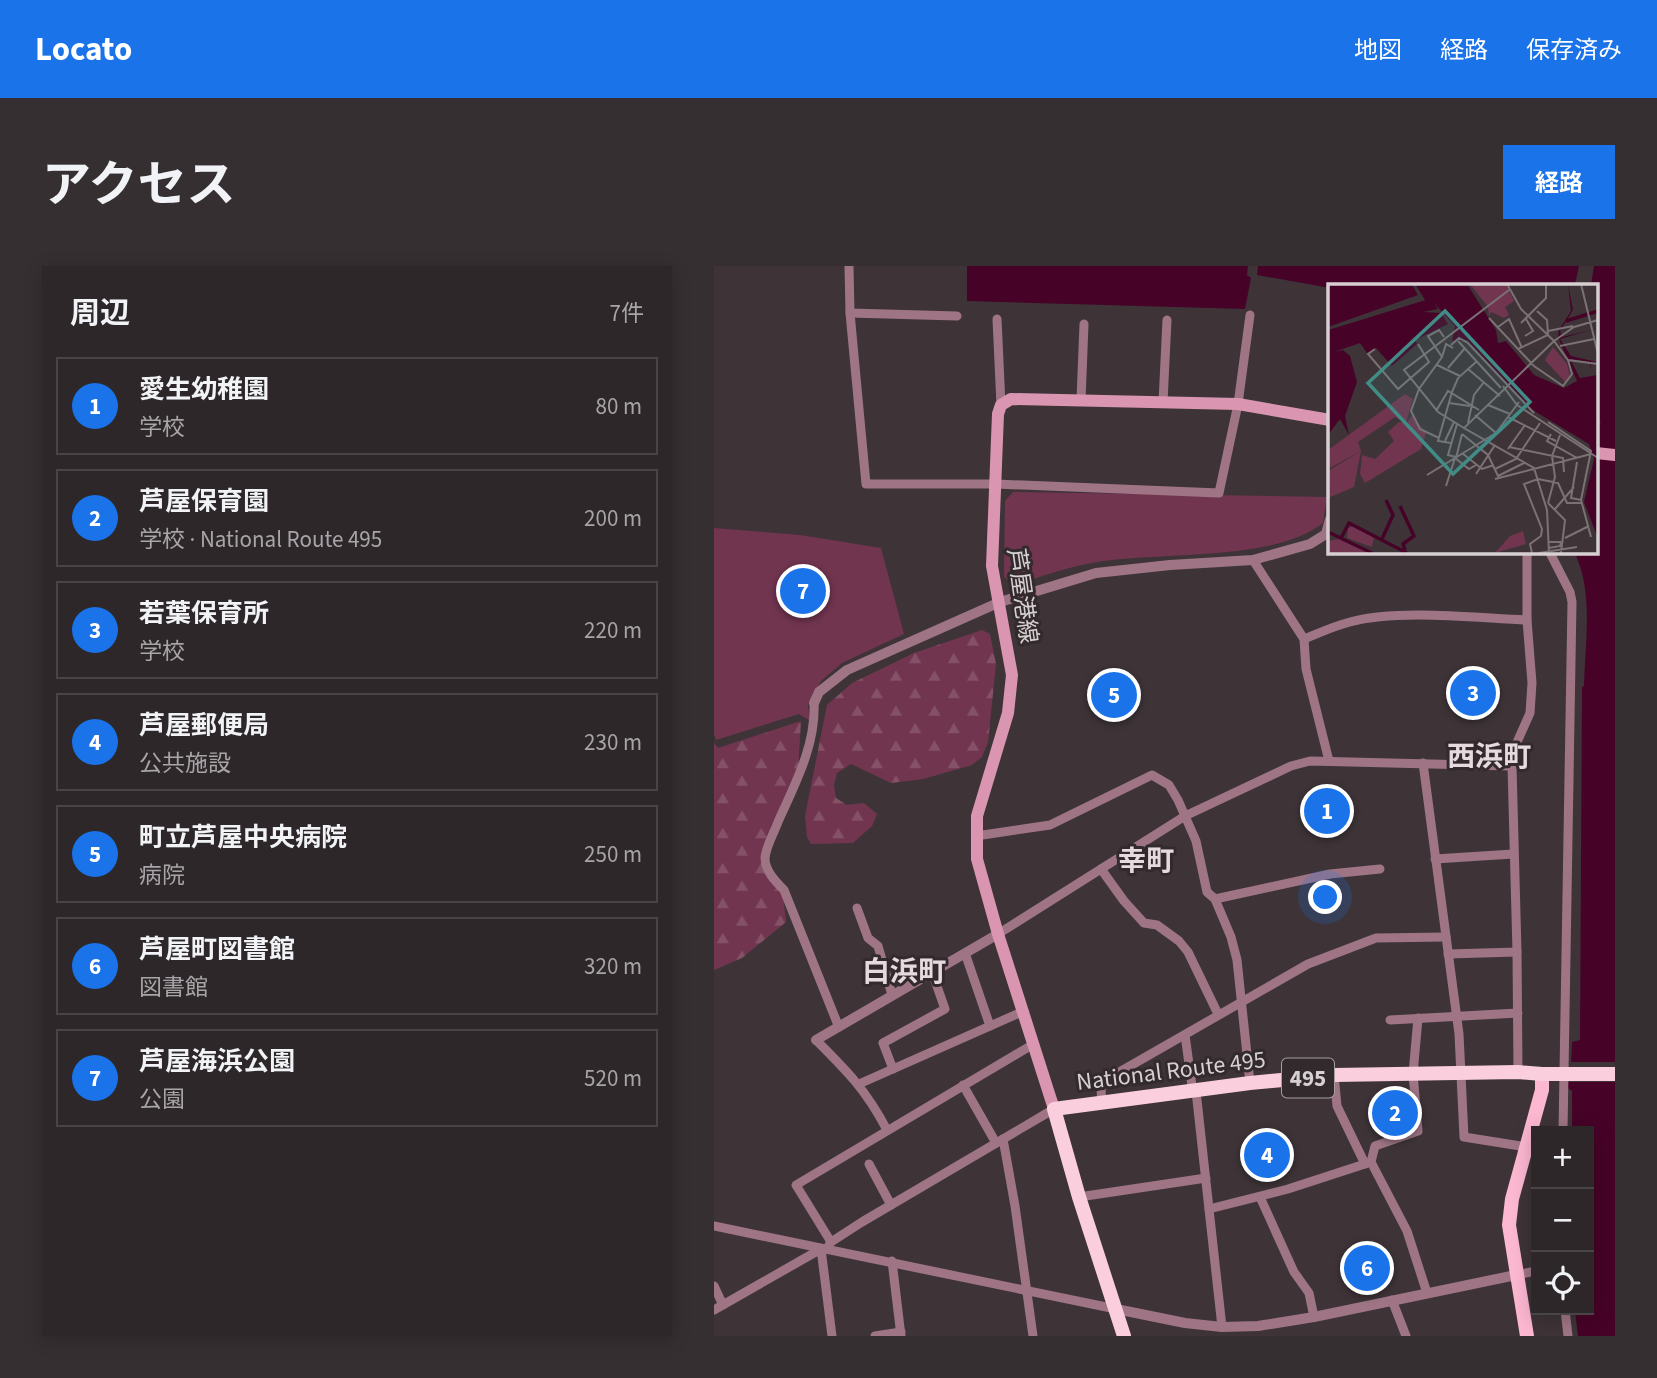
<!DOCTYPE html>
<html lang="ja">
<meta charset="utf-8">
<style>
body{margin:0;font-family:"Source Sans 3","Noto Sans JP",sans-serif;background:#362f32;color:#f1f3f6}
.controls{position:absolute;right:21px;bottom:21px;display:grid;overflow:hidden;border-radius:0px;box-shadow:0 4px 18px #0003}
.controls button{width:63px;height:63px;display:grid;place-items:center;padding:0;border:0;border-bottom:2px solid #494447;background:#2e272a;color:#f1f3f6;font:35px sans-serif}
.you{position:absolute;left:612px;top:632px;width:24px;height:24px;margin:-18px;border:5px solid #fff;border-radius:50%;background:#1a73e8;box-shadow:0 0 0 10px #1a73e833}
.badge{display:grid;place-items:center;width:46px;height:46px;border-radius:50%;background:#1a73e8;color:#fff;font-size:23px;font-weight:700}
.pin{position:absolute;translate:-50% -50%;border:4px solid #fff;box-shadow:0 2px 7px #0006}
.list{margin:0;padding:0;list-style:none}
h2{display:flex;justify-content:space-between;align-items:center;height:91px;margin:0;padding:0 28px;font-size:30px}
h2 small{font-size:23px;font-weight:400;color:#a7a5a8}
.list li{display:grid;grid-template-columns:46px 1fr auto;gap:21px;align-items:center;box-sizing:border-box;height:98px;margin:0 14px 14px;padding:0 14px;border:2px solid #494447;border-radius:0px}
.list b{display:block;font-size:26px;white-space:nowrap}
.list p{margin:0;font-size:23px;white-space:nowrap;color:#a7a5a8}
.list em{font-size:23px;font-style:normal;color:#a7a5a8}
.icon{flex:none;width:38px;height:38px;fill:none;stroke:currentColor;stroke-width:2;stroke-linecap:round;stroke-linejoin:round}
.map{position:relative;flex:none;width:901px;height:1070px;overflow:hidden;border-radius:0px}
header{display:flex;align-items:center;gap:42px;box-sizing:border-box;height:98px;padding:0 35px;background:#1a73e8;color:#fff}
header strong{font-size:33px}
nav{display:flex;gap:38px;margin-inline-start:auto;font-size:24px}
.intro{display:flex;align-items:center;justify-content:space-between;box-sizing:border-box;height:168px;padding:0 42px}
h1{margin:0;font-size:49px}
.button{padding:18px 32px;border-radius:0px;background:#1a73e8;color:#fff;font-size:24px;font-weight:700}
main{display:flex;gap:42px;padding:0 42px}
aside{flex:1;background:#2e272a;border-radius:0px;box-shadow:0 4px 18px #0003}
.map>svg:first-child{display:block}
.forest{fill:url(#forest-firs)}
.green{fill:#71354f}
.water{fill:#460327}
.pier{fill:#3e3438}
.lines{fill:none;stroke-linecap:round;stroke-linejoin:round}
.minor{stroke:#9f7585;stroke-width:9}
.tertiary{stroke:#9f7585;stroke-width:10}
.secondary{stroke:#da96b0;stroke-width:12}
.primary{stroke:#fcb7d1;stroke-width:14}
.trunk{stroke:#fbcede;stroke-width:14}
.labels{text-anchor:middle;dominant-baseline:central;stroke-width:6;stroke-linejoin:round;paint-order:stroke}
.shield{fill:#332a2d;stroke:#a59ea0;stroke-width:2}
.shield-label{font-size:23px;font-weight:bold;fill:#d6d0d2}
.street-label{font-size:24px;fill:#d6d0d2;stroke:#332a2d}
.quarter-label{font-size:28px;font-weight:bold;fill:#e6dade;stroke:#332a2d}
.inset-river{fill:none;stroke:#460327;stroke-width:3.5}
.inset-road{fill:none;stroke:#7b7276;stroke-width:2}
.view{fill:#418c87;fill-opacity:0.15;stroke:#418c87;stroke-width:3.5}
.inset-edge{fill:none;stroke:#d6d0d2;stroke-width:3.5}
</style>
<header>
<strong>Locato</strong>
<nav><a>地図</a><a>経路</a><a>保存済み</a></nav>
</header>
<div class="intro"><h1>アクセス</h1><a class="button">経路</a></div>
<main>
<aside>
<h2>周辺<small>7件</small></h2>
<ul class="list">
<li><span class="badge">1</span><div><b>愛生幼稚園</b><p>学校</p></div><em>80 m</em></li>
<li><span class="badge">2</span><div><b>芦屋保育園</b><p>学校 · National Route 495</p></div><em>200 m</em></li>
<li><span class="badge">3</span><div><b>若葉保育所</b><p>学校</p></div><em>220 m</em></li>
<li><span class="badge">4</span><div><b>芦屋郵便局</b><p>公共施設</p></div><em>230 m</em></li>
<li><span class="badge">5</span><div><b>町立芦屋中央病院</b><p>病院</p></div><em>250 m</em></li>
<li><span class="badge">6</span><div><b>芦屋町図書館</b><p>図書館</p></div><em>320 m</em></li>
<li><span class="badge">7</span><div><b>芦屋海浜公園</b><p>公園</p></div><em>520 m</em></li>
</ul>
</aside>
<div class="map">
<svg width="901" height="1070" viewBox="0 0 901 1070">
<defs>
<pattern id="forest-firs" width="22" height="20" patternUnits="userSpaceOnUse" patternTransform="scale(1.75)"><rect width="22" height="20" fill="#71354f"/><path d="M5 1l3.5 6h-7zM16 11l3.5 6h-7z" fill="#845167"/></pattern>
</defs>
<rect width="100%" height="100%" fill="#3e3438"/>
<g class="forest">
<path d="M268,364L276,368L282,398L274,476L268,491L258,499L209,513L177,517L137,498L123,507L120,519L122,532L133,539L150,537L163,548L158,560L139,577L97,578L93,571L91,550L113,439L138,417L200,387Z"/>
<path d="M87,455L84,505L48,585L49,598L69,629L72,656L28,692L0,704V477L4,482Z"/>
</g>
<g class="green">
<path d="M299,226L613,231L609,257C561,295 451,286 390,295C360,299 331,309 302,319L290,311L291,235Z"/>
<path d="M0,262L86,269L167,282L190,368L128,397L107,415L94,439L96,455L85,448L2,474L0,468Z"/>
</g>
<g class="water">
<path d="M253,0H534L533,9L537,12L531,43L253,35Z"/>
<path d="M544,0H865L861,19H616V22L543,9Z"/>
<path d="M880,0H901V1070H864L861,1044H875V865H858V825L848,818L857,803L858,776L866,774L868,421L870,420C871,376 880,326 860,285H882V160L887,156L882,152V19H877Z"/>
</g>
<path class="pier" d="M854,796H901V816H849Z"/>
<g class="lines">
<g class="minor">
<path d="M135,0L136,47L152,218H282L505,227L524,138L536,49"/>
<path d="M136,47L243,50"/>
<path d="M283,53L287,139"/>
<path d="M367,134L370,58"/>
<path d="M449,136L453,54"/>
<path d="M835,285L856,326L858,336L849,865"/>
<path d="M539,294L590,373L592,403L615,495"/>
<path d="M590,373C605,367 620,360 636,356C685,343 761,352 813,354"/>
<path d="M100,437C102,479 81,518 64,556C60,567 52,580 51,592C51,605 62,616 70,624L124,759"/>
<path d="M709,497L745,768L750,871L813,881"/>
<path d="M262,570L336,559L438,509L455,519L464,534L482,575L493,626L501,633L517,671L523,694L536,817"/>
<path d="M721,593L799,588"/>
<path d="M387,603L410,635L430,657L443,659L465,675L474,686L504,748"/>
<path d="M501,633L616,608L666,603"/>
<path d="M143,642L154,672L164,680L178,729"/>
<path d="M284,668L471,550L577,500L596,495L798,500"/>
<path d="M251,687L276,760"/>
<path d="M734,688L803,686"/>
<path d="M676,754L804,747"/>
<path d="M471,769L478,820L482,825L508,1061"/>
<path d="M102,774C134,806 152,824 173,864"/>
<path d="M179,803L169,777L231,743L218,706"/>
<path d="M804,806L803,686L798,500L800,483L816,447L818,417L813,354V285"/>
<path d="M620,809L623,840L651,898"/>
<path d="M145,818L310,745"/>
<path d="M249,819L282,877"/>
<path d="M388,836C387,825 385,819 395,812L594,698L662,672L732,671"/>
<path d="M289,873L301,940L319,1070"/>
<path d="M657,896L661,880L704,865L699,808L704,752"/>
<path d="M155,898L177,939"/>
<path d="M365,931L492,912"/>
<path d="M546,931L580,1006L595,1027L600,1051"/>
<path d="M495,943L574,923L657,896L693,965L713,1027"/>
<path d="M0,960L402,1043"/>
<path d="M117,976L82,919L318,779"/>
<path d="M115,979L117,976L148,956L340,843"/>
<path d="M107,983L118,1070"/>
<path d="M178,995L187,1070"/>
<path d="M802,1009L822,1005"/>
<path d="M0,1020L9,1039"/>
<path d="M678,1034L692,1070"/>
<path d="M0,1044L107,983"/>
<path d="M851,1044L854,1070"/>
<path d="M161,1070L187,1066"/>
</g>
<g class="tertiary">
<path d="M100,437L105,426L133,404L286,336L382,307L456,299L539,294L596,278L612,268L616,253"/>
<path d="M102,774L284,668"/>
<path d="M402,1043L471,1057L508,1061L544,1060L600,1051L802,1009"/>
</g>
<g class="secondary">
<path d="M882,187L901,189"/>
<path d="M340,843L284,668L263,593V550L294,447L298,409L278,300L284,148L287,139L297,133L524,138L616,154"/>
</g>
<path class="primary" d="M813,1070L795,959L798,933L828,824V808"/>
<path class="trunk" d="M410,1070L365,931L340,843L536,817L620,809L804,806L828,808H901"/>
</g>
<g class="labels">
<rect class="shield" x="568" y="792.5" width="52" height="39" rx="5"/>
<g class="shield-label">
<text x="594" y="812">495</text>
</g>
<g class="street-label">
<text transform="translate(308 330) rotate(82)">芦屋港線</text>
<text transform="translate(457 805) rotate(-7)">National Route 495</text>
</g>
<g class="quarter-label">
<text x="775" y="491">西浜町</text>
<text x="432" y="595">幸町</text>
<text x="190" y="706">白浜町</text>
</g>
</g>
<g transform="translate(614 18)">
<rect width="270" height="270" fill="#3e3438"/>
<path d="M25,242L46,253L44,263L19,254L20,244ZM11,255H13L43,269H0V257Z" fill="#71354f"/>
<path d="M142,0H178L186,17L177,23L181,31L176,34L163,28L161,32L160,23ZM225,63L239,80L242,91L237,98L217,76ZM84,131L98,149L93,165L37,199L32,190L34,171L47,175L66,157L60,148L71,138L79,139ZM33,167L26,203L0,214V187ZM195,247L198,260L167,269L182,252Z" fill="#71354f"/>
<path d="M77,110L85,115L78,139L67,133L30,158L33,167L0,185V166Z" fill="#71354f"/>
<path d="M0,0H84L90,11L0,43ZM87,0H139L168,46L170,59L178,57L206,91L236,104L249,97L230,53L231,46L243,27L240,0L245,26L232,47L234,53L263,46L232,55L243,72L269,78H263L262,86V78L242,75L252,94L269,91V252L256,218L266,175L261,160L203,125L139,56L124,57L127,42L106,19L110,25L95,28L113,29L120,40L87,56L82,49L89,60L64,82L48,64L39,69L32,59L6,68L15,66L22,72L29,98L17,132L21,151L12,135L0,151V46L97,16Z" fill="#460327"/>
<path d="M84,0L97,16L0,46L87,16L90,11Z" fill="#3e3438"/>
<path class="inset-river" d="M238,37L270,27M72,222L86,252L75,260L77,266M0,248L44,269M13,254L21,239L79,269M54,255L65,231L58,216"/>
<path class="inset-road" d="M179,0L193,25L226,57L136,144L206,184L219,226L221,269M253,0L270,70M161,34L206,82L235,102L244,90L240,76M193,39L218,14V0M170,43L181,35L194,64M220,47L245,42M197,52L205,47L198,35M130,57L173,104M226,57L240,76L270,80M226,57L246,43L270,36M123,61L131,54L140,59L206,129M232,62L266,55M47,65L40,70L70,105L101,78L90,60M190,65L220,51L219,36L209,27M114,73L118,60L125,64M109,81L132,92M120,84L137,64M140,85L172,112M175,102L189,121L270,174M121,119L142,122M160,121L182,130M108,127L120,107L151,126M147,131L168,149M180,133L228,157M220,138L263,167L253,216L263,253M140,139L146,111L156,98M136,144L110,128L76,86L181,6M134,150L160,171L171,194M223,150L219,157L249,174M111,154L92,145L83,127L91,105L114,73L100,52L111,46L116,53M117,157L126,138M123,159L110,157L124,108L130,94L148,78M181,163L235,174L236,188M180,165L197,141M134,169L154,185L166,181M128,173L120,171L129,140M127,174L141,185L148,181M128,174L134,150M249,178L243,214L253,216M167,185L188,175L212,139M148,190L167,161M99,191L168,149L191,118M170,192L196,179M167,195L263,170M118,202L127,174M220,219L227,193L224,172L232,151M220,219L237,236L233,269M227,225L246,203M237,254L261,242M221,258H233L232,262L221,264M204,269L202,260L213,252L214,245L196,200L210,195L230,199L239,219H253M211,269L249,263"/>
<path class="view" d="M117,27L202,118L125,190L40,99Z"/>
<rect width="270" height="270" class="inset-edge"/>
</g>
</svg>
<div class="controls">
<button>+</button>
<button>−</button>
<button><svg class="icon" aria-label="locate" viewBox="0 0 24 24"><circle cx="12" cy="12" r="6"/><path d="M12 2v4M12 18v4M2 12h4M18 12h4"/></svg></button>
</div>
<div class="you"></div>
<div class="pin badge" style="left:613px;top:545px">1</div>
<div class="pin badge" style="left:681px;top:847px">2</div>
<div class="pin badge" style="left:759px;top:427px">3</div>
<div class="pin badge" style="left:553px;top:889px">4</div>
<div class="pin badge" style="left:400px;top:429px">5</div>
<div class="pin badge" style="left:653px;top:1002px">6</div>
<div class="pin badge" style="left:89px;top:325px">7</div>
</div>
</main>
